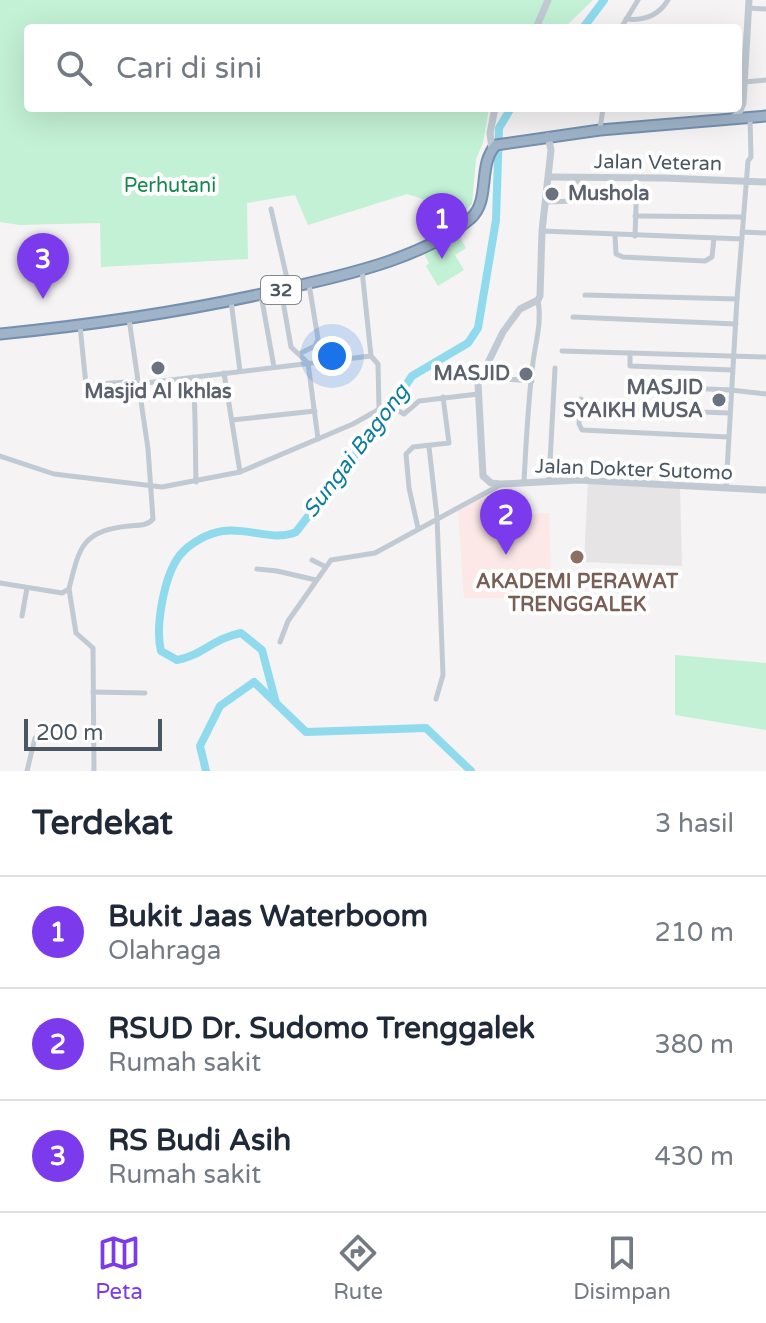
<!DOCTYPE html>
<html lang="id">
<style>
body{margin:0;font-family:"Varela Round",sans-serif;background:#f6f6f7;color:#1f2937}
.scale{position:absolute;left:24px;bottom:20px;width:138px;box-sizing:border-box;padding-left:8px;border:4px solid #4a5661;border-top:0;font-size:22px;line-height:28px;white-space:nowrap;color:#4a5661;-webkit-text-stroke:6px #fff;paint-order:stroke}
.you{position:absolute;left:332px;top:356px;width:28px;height:28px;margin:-20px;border:6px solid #fff;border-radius:50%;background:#1a73e8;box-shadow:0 0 0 12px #1a73e833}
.badge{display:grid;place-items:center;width:52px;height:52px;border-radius:50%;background:#7c3aed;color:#fff;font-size:26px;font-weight:700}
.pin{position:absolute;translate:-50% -66px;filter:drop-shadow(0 2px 4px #0008)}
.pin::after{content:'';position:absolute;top:42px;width:28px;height:24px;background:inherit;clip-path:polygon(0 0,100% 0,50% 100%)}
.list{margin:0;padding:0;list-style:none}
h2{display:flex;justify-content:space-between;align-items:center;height:104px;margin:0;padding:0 32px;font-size:34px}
h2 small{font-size:26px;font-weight:400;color:#747a83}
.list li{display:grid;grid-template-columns:52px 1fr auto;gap:24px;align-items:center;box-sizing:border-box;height:112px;padding:0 32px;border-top:2px solid #e0e1e3}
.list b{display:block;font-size:30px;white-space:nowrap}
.list p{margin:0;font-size:26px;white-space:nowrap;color:#747a83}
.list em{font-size:26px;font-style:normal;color:#747a83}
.icon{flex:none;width:44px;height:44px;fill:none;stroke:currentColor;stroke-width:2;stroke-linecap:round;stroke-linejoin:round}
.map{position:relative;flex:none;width:766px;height:771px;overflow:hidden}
.search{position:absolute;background:#fff;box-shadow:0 8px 32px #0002;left:24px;right:24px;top:24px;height:88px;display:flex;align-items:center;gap:20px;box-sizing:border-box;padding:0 28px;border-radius:8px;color:#747a83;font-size:30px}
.sheet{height:440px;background:#fff}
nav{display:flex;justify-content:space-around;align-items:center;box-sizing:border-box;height:112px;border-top:2px solid #e0e1e3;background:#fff;font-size:22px;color:#747a83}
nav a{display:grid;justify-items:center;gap:4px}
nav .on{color:#7c3aed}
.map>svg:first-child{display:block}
.education{fill:#e6e4e5}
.medical{fill:#fce8e6}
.green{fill:#c3f1d5}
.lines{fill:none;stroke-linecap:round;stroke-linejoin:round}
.river{stroke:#90daee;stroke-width:8}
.trunk-casing{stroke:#7690ad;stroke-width:13}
.minor{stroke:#c1cad2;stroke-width:5}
.tertiary{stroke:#c1cad2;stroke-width:7}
.trunk{stroke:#9fb4c9;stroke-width:9}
.worship-dot{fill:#6b7280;stroke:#fff;stroke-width:3}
.education-dot{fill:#8d6e63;stroke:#fff;stroke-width:3}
.labels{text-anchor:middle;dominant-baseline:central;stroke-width:8;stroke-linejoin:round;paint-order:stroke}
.shield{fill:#fff;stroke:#808990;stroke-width:2}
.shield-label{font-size:18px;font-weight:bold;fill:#4a5661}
.street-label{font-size:20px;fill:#4a5661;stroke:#fff}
.park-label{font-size:20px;fill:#17864f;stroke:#fff}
.worship-label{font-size:20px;font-weight:bold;fill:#5b616d;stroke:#fff;text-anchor:end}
.education-label{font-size:20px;font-weight:bold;fill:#785e54;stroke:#fff}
.water-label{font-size:22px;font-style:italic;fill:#0c7c9b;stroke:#fff}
</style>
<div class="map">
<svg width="766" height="771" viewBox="0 0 766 771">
<rect width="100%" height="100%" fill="#f5f3f3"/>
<path class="education" d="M588,481L680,486L682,566L584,562Z"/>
<path class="medical" d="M511,487L531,514L549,513L552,609L513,612L511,598H464L458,508Z"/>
<g class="green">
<path d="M0,0H593L564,28H28V108H489L483,143L476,159L472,204L463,212L407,194L308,225L295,195L247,203L248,259L101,267L100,223L20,225L0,222Z"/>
<path d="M456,231L466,248L455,255L464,270L438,286L426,266L429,263L422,250Z"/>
<path d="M675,655L766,663V730L675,715Z"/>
</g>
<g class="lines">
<g class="river">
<path d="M583,28L604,0"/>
<path d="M276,703L262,650L241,633C214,638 201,656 177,660L161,651C155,627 164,575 180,555C190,543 208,533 223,531C248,527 272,542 296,532L382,420L412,376L468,343L478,328L496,220L499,128L511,108"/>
<path d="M206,771L200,746L220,706L254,682L306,732L426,728L471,771"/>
</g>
<defs>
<path id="trunk" d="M0,334C102,324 202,309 301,285C354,273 429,255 471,218C491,200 477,165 496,145L600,130L766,116"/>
</defs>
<use href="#trunk" class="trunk-casing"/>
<g class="minor">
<path d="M748,8L766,9"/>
<path d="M626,19C644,21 659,15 668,0"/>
<path d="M621,28L638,0"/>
<path d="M744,82L766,80"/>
<path d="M600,129L603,108"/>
<path d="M545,202L575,201L578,178"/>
<path d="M271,209L289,287"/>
<path d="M635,216L743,217"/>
<path d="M542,231L742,239"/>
<path d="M742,232L766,233"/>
<path d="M615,235L616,254L623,257L705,261L712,257L714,238"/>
<path d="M635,236L637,178"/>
<path d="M362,270L371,356L378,364L379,409"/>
<path d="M281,290L291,347L308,363L318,439"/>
<path d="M261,295L274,367"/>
<path d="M585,295L737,299L726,488"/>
<path d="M737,299L748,161L751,157L750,117"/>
<path d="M231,301L240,371"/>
<path d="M573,317L736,324"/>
<path d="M80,326L86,385L138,381"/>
<path d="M562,351L766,357"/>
<path d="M630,353V366L732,370"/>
<path d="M299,354L315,346L318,339L309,284"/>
<path d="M224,373L240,472"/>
<path d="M193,377C196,413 195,447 196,482"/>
<path d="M481,377L532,381"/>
<path d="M138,384L371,356"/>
<path d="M644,386L731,390L766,394"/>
<path d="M581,399L579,424L582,430L728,437"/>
<path d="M580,408L729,413"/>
<path d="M232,420L315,411"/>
<path d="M429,447L437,517L443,675L436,699"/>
<path d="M0,456L54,474L162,487L240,472L353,424L385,406H390L404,414L419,401L478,394"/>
<path d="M549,481L555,368"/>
<path d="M524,482C526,442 528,402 533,362C536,340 542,322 538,300"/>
<path d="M418,528L409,488L406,454L413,447L449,443L443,397"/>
<path d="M312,560L324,566"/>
<path d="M257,569L277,571L316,580"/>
<path d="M0,583L62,593L69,589C79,548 82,530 129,526C139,525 147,526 153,519L148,449L129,319"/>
<path d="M69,589L76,633L93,648L94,771"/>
<path d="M22,616L27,588"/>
<path d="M280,642L288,621L331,560L375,553L500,485"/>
<path d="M93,692L145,693"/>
<path d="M27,771L35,738"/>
</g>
<g class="tertiary">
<path d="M536,28L548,0"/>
<path d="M733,118L739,113L743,103L749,0"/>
<path d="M548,136L551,150L542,231L540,296L538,300L520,309L503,332L478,383L483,476L491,483L501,484L578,480L766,490"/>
<path d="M492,149L490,133L495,108"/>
<path d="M549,177L663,178L766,182"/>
</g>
<use href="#trunk" class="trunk"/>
</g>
<g class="worship-dot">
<circle cx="552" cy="194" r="8"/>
<circle cx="158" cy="368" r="8"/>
<circle cx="526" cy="374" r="8"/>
<circle cx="719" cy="400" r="8"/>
</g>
<circle class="education-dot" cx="577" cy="557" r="8"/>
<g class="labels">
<rect class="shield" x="261" y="276" width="40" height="28" rx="6"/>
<g class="shield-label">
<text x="281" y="290">32</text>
</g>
<g class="street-label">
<text transform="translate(658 163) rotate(1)">Jalan Veteran</text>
<text transform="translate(634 470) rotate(2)">Jalan Dokter Sutomo</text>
</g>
<g class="park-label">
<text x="170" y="186">Perhutani</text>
</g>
<g class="worship-label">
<text x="568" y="194" text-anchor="start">Mushola</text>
<text x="510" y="374">MASJID</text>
<text x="703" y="388">MASJID<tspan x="703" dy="23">SYAIKH MUSA</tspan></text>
<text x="158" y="392" text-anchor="middle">Masjid Al Ikhlas</text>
</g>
<g class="education-label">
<text x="577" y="582">AKADEMI PERAWAT<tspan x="577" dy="23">TRENGGALEK</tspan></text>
</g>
<g class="water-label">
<text transform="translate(356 451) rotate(-53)">Sungai Bagong</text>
</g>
</g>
</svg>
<div class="scale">200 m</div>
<div class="you"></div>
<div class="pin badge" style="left:442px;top:259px">1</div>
<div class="pin badge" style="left:506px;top:555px">2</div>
<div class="pin badge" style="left:43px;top:299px">3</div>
<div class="search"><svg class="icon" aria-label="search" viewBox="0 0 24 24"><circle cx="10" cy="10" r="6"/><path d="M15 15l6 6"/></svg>Cari di sini</div>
</div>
<section class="sheet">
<h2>Terdekat<small>3 hasil</small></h2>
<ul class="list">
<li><span class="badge">1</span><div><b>Bukit Jaas Waterboom</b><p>Olahraga</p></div><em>210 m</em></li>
<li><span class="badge">2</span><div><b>RSUD Dr. Sudomo Trenggalek</b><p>Rumah sakit</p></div><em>380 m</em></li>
<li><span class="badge">3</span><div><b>RS Budi Asih</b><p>Rumah sakit</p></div><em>430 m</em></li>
</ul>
</section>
<nav>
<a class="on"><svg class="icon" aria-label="map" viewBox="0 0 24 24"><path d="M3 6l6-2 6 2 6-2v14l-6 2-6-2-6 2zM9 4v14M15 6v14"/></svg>Peta</a>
<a><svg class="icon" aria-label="directions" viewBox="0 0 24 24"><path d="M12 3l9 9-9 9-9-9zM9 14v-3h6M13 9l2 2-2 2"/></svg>Rute</a>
<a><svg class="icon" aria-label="saved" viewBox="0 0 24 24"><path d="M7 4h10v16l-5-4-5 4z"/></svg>Disimpan</a>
</nav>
